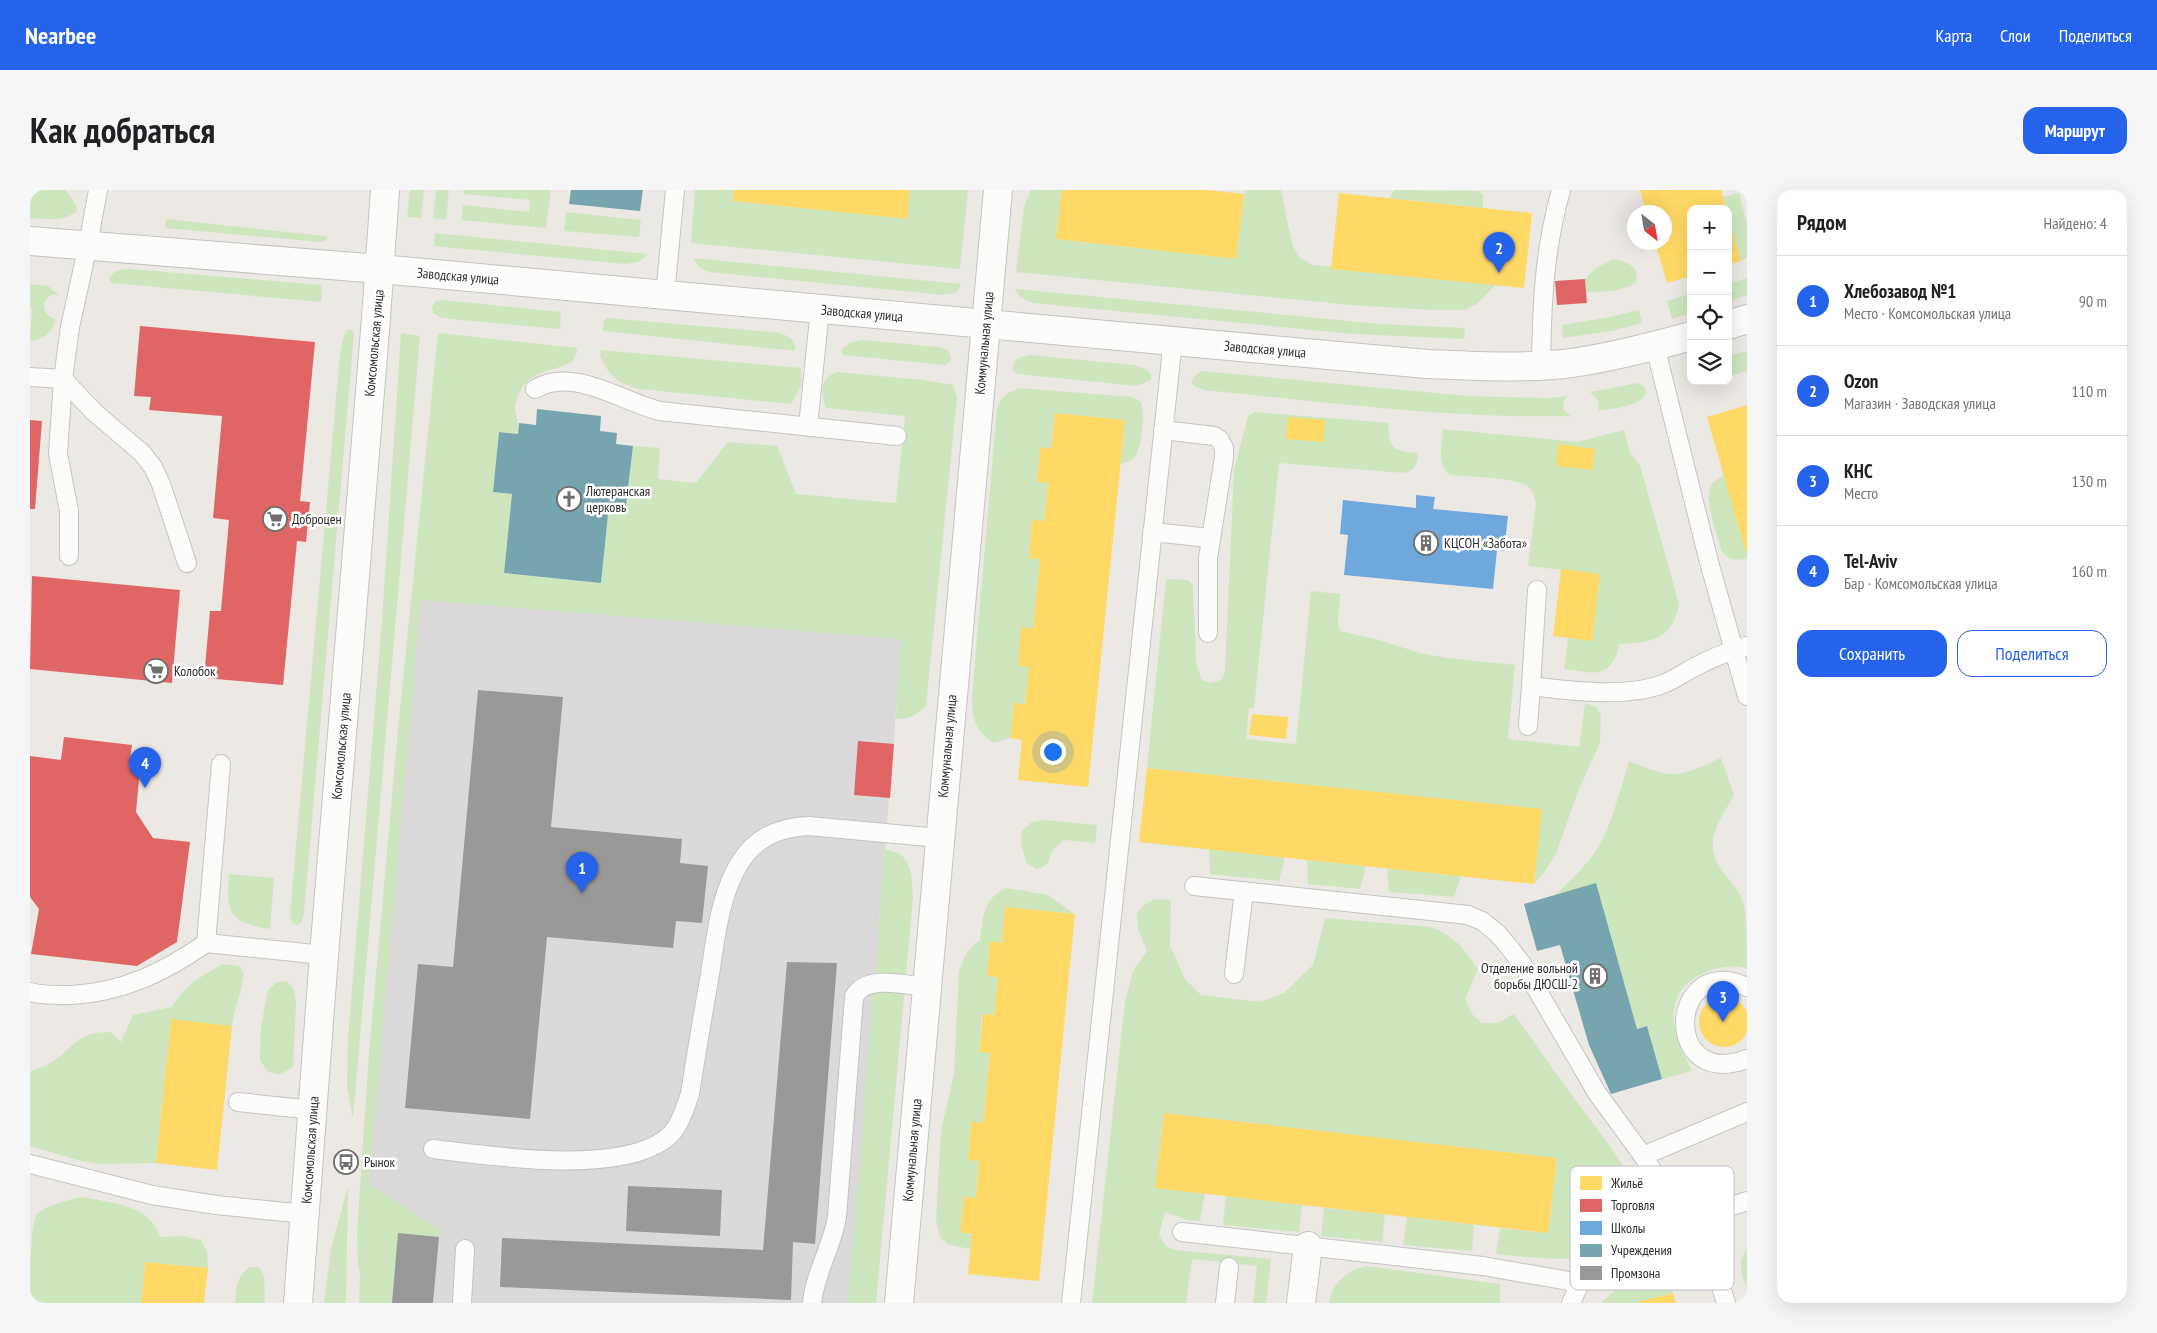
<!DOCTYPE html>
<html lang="ru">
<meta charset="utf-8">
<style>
body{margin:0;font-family:"PT Sans Narrow",sans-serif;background:#f6f6f6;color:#202124}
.controls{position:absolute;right:15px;top:15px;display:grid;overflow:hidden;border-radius:10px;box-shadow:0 5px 20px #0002}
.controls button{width:45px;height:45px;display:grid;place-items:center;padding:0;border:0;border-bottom:1px solid #e0e0e0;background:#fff;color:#202124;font:25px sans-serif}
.compass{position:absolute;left:1597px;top:15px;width:45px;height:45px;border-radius:50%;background:#fff;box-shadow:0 5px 20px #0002;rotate:149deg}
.you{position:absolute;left:1022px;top:561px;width:18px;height:18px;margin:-12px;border:4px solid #fff;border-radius:50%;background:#1a73e8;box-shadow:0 0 0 8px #1a73e833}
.badge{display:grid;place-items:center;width:32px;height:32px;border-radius:50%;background:#2563eb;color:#fff;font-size:16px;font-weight:700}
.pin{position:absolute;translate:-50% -41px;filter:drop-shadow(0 1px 2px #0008)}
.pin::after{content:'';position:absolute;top:26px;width:18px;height:15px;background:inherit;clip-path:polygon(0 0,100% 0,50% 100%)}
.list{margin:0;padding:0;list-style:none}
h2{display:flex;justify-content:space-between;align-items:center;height:65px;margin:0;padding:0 20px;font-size:21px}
h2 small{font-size:16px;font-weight:400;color:#757577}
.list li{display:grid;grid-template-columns:32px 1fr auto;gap:15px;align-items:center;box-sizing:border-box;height:90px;padding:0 20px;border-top:1px solid #e0e0e0}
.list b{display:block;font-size:19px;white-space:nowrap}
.list p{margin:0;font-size:16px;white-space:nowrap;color:#757577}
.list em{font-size:16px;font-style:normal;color:#757577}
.actions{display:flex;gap:10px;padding:15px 20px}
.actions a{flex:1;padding:11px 0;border:1px solid #2563eb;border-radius:15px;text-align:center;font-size:18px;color:#2563eb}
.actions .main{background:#2563eb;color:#fff}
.icon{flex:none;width:28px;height:28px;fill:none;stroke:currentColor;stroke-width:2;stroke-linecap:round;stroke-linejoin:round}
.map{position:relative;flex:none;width:1717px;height:1113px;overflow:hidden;border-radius:15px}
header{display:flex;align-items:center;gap:30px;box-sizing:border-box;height:70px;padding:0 25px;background:#2563eb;color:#fff}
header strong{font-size:24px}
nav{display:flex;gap:28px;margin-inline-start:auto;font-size:18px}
.intro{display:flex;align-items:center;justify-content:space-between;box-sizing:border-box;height:120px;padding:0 30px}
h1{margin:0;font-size:35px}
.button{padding:12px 22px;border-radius:15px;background:#2563eb;color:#fff;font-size:18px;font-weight:700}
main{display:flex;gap:30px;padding:0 30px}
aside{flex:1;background:#fff;border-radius:15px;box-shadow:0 5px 20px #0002}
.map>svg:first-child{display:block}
.industrial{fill:#dcd9db}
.green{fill:#cee6be}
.homes{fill:#ffd966}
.shops{fill:#e06666}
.schools{fill:#6fa8dc}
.public{fill:#76a5af}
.industry{fill:#999}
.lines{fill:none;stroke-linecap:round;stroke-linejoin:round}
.service-casing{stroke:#c5c4c5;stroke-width:20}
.minor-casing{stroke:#c5c4c5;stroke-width:30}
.tertiary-casing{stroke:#c5c4c5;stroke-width:30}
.service{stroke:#fcfcfb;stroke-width:18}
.minor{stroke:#fcfcfb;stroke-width:28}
.tertiary{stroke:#fcfcfb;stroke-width:28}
.labels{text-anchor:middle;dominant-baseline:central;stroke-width:5;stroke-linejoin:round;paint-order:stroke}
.street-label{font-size:14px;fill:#2e2e2e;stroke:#fff}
.poi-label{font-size:14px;fill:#2e2e2e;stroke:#fff;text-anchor:start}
.key{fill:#fff;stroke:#c0c0c0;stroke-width:1}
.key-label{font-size:14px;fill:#2e2e2e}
</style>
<header>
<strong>Nearbee</strong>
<nav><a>Карта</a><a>Слои</a><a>Поделиться</a></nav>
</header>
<div class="intro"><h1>Как добраться</h1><a class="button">Маршрут</a></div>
<main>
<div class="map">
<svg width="1717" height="1113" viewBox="0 0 1717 1113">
<rect width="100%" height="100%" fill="#ece8e4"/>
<path class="industrial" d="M391,410L872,449L818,1113H362L339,994Z"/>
<g class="green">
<path d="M0,0H36L47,17L46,22C32,32 15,29 0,28Z"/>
<path d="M380,0H394L391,28L377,27Z"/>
<path d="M406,0H419L416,30L403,28Z"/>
<path d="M434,0H521L516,38L431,30L433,15L499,22L500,10L434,4Z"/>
<path d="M665,0H704L703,11L877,29L880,0H938L930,79L661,53Z"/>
<path d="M1001,0H1032L1026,49L1206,69L1215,0H1251L1262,54L1270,68L1283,75L1465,95L1447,114L1435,120H1403L1320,115L986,82L994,17Z"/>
<path d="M1364,0L1449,1L1453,5V18L1360,8Z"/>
<path d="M1709,3L1717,34V68L1711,71L1698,27V19H1696L1693,7Z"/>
<path d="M536,22L611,30L609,47L534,41Z"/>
<path d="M136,29L294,46L298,48L295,51L290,52L135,38Z"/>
<path d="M405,43L618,64L609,72L595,74L404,56Z"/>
<path d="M663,68L931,94C929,103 922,104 914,105L679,82L669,77Z"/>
<path d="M1583,69C1596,72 1610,75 1606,92C1593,102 1573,102 1556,102L1555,89L1566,78Z"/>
<path d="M99,79L292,95L291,112L81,93L79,89C83,80 90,80 99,79Z"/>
<path d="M1717,88V105L1698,112V94Z"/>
<path d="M0,94L18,96L29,105C11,102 9,124 26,130C21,143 14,150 0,151L2,118L0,117Z"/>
<path d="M985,99L1351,134L1435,138L1434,149L1324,144L1003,113L990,107Z"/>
<path d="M1661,104V123L1642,129L1637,111Z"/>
<path d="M412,110L531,122L530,139L411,128L403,123L402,117L406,111Z"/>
<path d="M1609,120L1612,133L1582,141L1533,148L1532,135L1580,127Z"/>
<path d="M577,128L750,143C760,147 766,150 765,161L573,141V132Z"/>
<path d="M319,139L322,140L324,143L274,723L272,732L267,735L262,733L260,724L310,164C312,156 312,144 319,139Z"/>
<path d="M371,143L390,146L323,929L317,895L318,849L352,431Z"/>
<path d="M408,143L548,158L542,172C523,182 500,180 490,202C488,207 485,212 485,217C486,227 489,234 488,244L469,242L463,302L482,304L474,383L571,393L579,315L597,316L603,256L630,258L628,289L666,293L698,252L747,256L766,304L866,313L875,226L796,218C791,202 789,188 807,182L893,190L923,195L927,207L896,516C886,525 880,529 866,529L871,449L391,410L339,994L411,1040L409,1047L369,1044L362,1113H329L330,1083L328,1074L327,1042L339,863L368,539Z"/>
<path d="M833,150L909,157L917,160L921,166L920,172L914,175L813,165L811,160L821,152Z"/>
<path d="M571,160L771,178V196L761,214L609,199C588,194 579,186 570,166Z"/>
<path d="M1717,161V181L1698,186V166Z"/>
<path d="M1000,165L1104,175L1116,179L1121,184V190L1107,196L987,184L982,179C984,168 990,167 1000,165Z"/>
<path d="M1172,181L1437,206L1519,208L1537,206L1533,213L1534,221L1541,226C1418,229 1296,212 1174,200L1164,196L1161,192L1165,186Z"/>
<path d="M1608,193L1615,197L1616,204C1606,218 1584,218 1568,221C1571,212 1567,208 1560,202Z"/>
<path d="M989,198L1103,207L1111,212C1115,223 1112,257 1105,267C1101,271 1096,272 1091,274L1095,230L1025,223L1021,259L1010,258L1007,292L1018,293L1014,331H1002L999,368L1010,369L1003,439L991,438L988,476L999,477L995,514L984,513L980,548L964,553C945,541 942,528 942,506L967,219C971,206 977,203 989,198Z"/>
<path d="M1225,222L1359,233C1357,258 1364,262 1388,263C1387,275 1386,279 1374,283L1249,273L1224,518L1219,519L1216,549L1266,554L1281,401L1310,404L1308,433L1310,441L1349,450L1390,463L1417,468L1485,475L1478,549L1549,557L1555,513L1566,517L1571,525L1570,553L1548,601L1526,664L1513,684L1504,694L1511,619L1117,578L1136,389L1158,390L1163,395L1166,472L1171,489L1180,493L1191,490L1195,482L1204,280L1218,226Z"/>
<path d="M1413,239L1547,252L1594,240L1600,263L1610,275L1649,414C1642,450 1623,452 1590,454C1580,491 1565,483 1534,479L1538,448L1562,450L1569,384L1498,376L1506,313C1504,306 1503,300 1497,296C1484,287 1437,287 1420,285C1406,274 1412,255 1413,239Z"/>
<path d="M1694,285L1717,364V369C1706,370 1700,371 1692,362C1688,347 1673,308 1681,295C1684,291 1690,288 1694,285Z"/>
<path d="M1691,568L1704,605C1690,630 1672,652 1691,679C1700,692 1708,698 1714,714C1717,733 1717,759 1717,779C1707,774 1690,777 1679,781C1628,800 1642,843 1662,881L1632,889L1617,836L1607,839L1525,705C1540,691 1556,676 1567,659C1583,633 1590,599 1599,571C1610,575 1622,581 1633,583C1652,588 1674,575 1691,568Z"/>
<path d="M1014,630L1067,635L1065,653L1034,650C1031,653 1026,656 1024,659C1016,669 1024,675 1006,679L996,672L991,653L992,641L1002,632Z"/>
<path d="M855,659C860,661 867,662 871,665C883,675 882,694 883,708L846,1113H818Z"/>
<path d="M1179,659L1255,667L1249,691L1180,684Z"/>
<path d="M1277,670L1336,676L1330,699L1278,694Z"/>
<path d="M1357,678L1431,686L1424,707L1359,702Z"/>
<path d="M199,684L244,688L240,739C199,732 196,725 199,684Z"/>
<path d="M977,698L1018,705L1045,724L975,717L972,753L960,752L957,786L968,787L964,825H952L949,861L960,863L953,933L941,932L938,970L949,971L946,1008L934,1007L931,1042L942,1044L941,1059L919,1055L910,1047L906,1030L911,941L924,884L929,781C934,767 938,758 950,750C953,727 953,708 977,698Z"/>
<path d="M1125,709L1141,710L1140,756L1155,789L1171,805L1230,812L1254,803L1283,775L1295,728L1401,737C1426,747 1432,757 1448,779L1435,809L1442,824L1452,833H1468L1484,824C1507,856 1529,889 1553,920C1567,939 1581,956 1593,976C1596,982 1602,989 1603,996C1608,1019 1600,1052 1576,1062C1545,1074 1499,1067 1466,1064L1470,1038L1518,1043L1527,969L1134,923L1175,1004L1170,1031L1158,1030L1135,1022L1129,1045L1136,1056L1146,1060L1241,1069L1236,1113H1223L1227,1076L1162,1069L1156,1113H1062L1095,812L1103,781L1117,761L1108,739L1107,723L1115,714Z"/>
<path d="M193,774L209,776L214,784C212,802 204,818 202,836L141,830L126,973L69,974L47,970L0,956V882C8,878 18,875 25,870C48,853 49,842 80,842L91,852L103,825L142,817C154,796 172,785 193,774Z"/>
<path d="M256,791L264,799L266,813L263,877L249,885L237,881L230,870L231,836L238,800L247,792Z"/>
<path d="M318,996L316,1113H294L301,1059Z"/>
<path d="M1196,1006L1272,1015L1269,1042L1193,1035Z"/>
<path d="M51,1007C81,1013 120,1014 130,1047L152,1046L171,1050L177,1062L178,1078L115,1072L111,1113H0C0,1095 0,1035 7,1024C19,1014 36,1011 51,1007Z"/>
<path d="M1294,1018L1355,1024L1352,1052L1291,1046Z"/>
<path d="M1377,1027L1444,1035L1442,1061L1373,1055Z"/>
<path d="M1717,1058V1098C1710,1085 1708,1071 1717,1058Z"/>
<path d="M1336,1076L1470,1094V1113H1299C1302,1093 1316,1081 1336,1076Z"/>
<path d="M220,1077H229L234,1086L235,1113H205C206,1098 207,1085 220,1077Z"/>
<path d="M1622,1086L1634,1093L1643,1103L1607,1113H1571C1587,1098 1599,1087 1622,1086Z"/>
</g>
<g class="homes">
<path d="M704,0H880L877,29L703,11Z"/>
<path d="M1032,0H1177L1214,4L1206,69L1026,49Z"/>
<path d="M1610,0H1691L1696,19H1661V86L1637,93L1625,52H1634V22H1616Z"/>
<path d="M1309,3L1502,23L1494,98L1301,79Z"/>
<path d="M1698,28L1711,71L1698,75Z"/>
<path d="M1717,215V363H1716L1677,227Z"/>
<path d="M1025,223L1095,230L1058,597L988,590L992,550L980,548L984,513L995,514L999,477L988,476L991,437L1003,439L1010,369L999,368L1002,330L1014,331L1018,293L1007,292L1010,257L1021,259Z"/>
<path d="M1258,227L1295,230L1293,252L1256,249Z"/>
<path d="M1528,254L1565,259L1562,280L1526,276Z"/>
<path d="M1531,379L1570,384L1562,451L1523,446Z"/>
<path d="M1222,524L1258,527L1256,549L1219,545Z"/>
<path d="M1117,578L1512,619L1504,694L1109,652Z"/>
<path d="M975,717L1045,724L1009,1091L938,1084L942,1044L930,1042L934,1007L946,1008L949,971L938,970L941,932L953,933L960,863L949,862L953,824L964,825L968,787L957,786L960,751L972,753Z"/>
<circle cx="1694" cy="832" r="25"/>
<path d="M141,829L202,836L187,980L126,973Z"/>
<path d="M1134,923L1527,968L1518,1043L1125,998Z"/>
<path d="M115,1072L178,1078L174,1113H111Z"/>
<path d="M1643,1103L1646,1113H1609V1112Z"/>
</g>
<g class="shops">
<path d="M1555,89L1557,113L1527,115L1525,91Z"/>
<path d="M110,136L285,152L270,311L280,312L276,352L267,351L253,495L174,488L180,421H191L199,330L183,328L192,226L119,220L121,207L104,206Z"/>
<path d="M0,230L12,231L5,319H0Z"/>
<path d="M2,386L150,400L142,493L0,479Z"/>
<path d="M34,547L102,555L99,577L110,579L106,622L123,648L160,652L147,752L107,776L1,764L9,719L0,707V566L31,570Z"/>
<path d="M828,551L864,554L860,608L824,605Z"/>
</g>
<path class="schools" d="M1386,305L1405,307L1403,319L1478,326L1474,361L1467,360L1463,399L1314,385L1318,345L1310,344L1313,310L1386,318Z"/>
<g class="public">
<path d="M541,0H613L610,21L539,14Z"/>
<path d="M507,219L571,226L570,241L587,243L586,254L603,256L596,316L579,315L571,393L474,383L482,304L463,302L469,242L488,244L489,233L506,235Z"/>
<path d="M1566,693L1607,839L1617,836L1632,889L1581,904L1559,855L1530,755L1507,761L1494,714Z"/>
</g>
<g class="industry">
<path d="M448,500L533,507L521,637L652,649L650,673L678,676L672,733L646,731L643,758L517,747L500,929L375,918L388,774L423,777Z"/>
<path d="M757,772L807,773L785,1054L763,1052L761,1110L470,1097L472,1048L733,1060Z"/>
<path d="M598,996L692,1000L690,1046L596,1041Z"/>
<path d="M368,1043L409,1047L403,1113H362Z"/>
</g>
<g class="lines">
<defs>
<g id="service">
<path d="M635,105L645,0"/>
<path d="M1625,156L1679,372L1717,506"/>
<path d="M1511,175C1512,112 1514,61 1531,0"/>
<path d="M0,187L33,189L64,222L112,263L123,277L131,294L157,373"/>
<path d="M505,199C543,176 592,212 630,221L867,246"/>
<path d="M778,236L790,119"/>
<path d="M1133,240L1184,246L1190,250L1194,258V267L1178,368V443"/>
<path d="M1122,342L1180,348"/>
<path d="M39,366V321L28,264L33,189L40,137L58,55L68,0"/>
<path d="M1507,400L1501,496C1540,501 1596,508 1633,494C1646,489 1656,481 1667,476C1683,467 1700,461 1717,456"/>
<path d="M1498,536L1501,496"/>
<path d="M191,574L176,753L294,765"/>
<path d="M1164,696L1438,725L1452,731L1467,743L1479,757L1492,774L1567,903L1613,966L1717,922"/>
<path d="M1204,784L1214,701"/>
<path d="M1717,797C1638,761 1631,901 1717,869"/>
<path d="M0,802C14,806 28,805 42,805C93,802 135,782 176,753"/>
<path d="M208,912L283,920"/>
<path d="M403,959C461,966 585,985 634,950C649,940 654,921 660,904C666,864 673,824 680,784C686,746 690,703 711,671C727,646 752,637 779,636L909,648"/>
<path d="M1613,966L1658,1034L1684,1022L1717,1011"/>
<path d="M0,974L122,1005L186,1015L275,1024"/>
<path d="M1152,1042L1453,1076L1550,1093"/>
<path d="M432,1113L435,1059"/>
<path d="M782,1113C785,1083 802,1057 807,1027L824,807C835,784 876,795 896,797"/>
<path d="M1041,1113L1143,150"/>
<path d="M1195,1113L1199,1077"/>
<path d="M1541,1113L1550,1093L1658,1034L1690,1094L1696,1113"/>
</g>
<g id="minor">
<path d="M0,51L350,79L1397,174C1445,176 1494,179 1542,173C1582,167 1622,157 1661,146"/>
<path d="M1698,135L1717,129"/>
<path d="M869,1113L968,0"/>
<path d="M1271,1113L1278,1056"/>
</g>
<path id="tertiary" d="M268,1113L294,765L346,128L355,0"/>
</defs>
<use href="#service" class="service-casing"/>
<use href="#minor" class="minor-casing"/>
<use href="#tertiary" class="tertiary-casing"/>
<use href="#service" class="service"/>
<use href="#minor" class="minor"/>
<use href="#tertiary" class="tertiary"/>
</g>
<defs>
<symbol id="church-ring" viewBox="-11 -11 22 22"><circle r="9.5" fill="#fff" stroke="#706f6e" stroke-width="1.5"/><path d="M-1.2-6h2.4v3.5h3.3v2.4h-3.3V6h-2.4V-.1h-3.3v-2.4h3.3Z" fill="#706f6e"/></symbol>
<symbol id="supermarket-ring" viewBox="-11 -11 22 22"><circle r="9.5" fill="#fff" stroke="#706f6e" stroke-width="1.5"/><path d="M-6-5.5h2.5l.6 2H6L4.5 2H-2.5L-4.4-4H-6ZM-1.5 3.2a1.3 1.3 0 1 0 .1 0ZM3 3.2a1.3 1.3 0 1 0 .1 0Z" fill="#706f6e"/></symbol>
<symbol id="building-ring" viewBox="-11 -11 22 22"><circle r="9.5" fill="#fff" stroke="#706f6e" stroke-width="1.5"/><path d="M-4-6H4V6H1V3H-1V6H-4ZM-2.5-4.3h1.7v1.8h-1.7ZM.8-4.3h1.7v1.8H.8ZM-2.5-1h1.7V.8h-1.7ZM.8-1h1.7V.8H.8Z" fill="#706f6e"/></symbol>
<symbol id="bus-ring" viewBox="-11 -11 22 22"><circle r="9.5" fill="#fff" stroke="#706f6e" stroke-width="1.5"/><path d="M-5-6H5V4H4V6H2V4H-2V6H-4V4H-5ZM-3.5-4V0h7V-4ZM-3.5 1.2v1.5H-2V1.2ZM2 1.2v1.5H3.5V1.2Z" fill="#706f6e"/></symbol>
</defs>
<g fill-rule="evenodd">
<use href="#church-ring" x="525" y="295" width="28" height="28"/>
<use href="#supermarket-ring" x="231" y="315" width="28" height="28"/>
<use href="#building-ring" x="1382" y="339" width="28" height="28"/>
<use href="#supermarket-ring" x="112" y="467" width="28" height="28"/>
<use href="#building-ring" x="1551" y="772" width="28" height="28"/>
<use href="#bus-ring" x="302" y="958" width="28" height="28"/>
</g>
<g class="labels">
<g class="street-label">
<text transform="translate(428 86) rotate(5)">Заводская улица</text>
<text transform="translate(832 123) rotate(5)">Заводская улица</text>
<text transform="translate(344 153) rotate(-85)">Комсомольская улица</text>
<text transform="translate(954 153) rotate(-85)">Коммунальная улица</text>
<text transform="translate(1235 159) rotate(5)">Заводская улица</text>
<text transform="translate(311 556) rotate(-85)">Комсомольская улица</text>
<text transform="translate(917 556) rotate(-85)">Коммунальная улица</text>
<text transform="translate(280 960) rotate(-86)">Комсомольская улица</text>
<text transform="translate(882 960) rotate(-85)">Коммунальная улица</text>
</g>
<g class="poi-label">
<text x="556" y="301">Лютеранская<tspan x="556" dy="16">церковь</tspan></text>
<text x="262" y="329">Доброцен</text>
<text x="1414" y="353">КЦСОН «Забота»</text>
<text x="144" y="481">Колобок</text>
<text x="1548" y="778" text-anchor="end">Отделение вольной<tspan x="1548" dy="16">борьбы ДЮСШ-2</tspan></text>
<text x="334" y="972">Рынок</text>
</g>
</g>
<rect x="1540" y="976" width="164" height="124" rx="8" class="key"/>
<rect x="1550" y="986" width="22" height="14" fill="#ffd966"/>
<rect x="1550" y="1009" width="22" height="13" fill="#e06666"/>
<rect x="1550" y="1031" width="22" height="14" fill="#6fa8dc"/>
<rect x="1550" y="1054" width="22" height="13" fill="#76a5af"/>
<rect x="1550" y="1076" width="22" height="14" fill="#999"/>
<g class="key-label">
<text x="1581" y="998">Жильё</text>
<text x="1581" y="1020">Торговля</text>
<text x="1581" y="1043">Школы</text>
<text x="1581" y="1065">Учреждения</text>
<text x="1581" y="1088">Промзона</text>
</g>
</svg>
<div class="controls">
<button>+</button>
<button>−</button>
<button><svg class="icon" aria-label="locate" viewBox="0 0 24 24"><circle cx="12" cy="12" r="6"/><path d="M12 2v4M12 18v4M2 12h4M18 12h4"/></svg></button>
<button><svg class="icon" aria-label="layers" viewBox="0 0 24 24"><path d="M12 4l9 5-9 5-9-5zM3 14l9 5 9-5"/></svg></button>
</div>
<svg class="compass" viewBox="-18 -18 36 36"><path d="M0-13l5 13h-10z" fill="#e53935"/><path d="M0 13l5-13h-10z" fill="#757577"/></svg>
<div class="you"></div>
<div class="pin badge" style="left:552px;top:703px">1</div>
<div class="pin badge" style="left:1469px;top:83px">2</div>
<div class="pin badge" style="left:1693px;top:832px">3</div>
<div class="pin badge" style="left:115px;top:598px">4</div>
</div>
<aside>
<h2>Рядом<small>Найдено: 4</small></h2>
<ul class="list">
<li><span class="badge">1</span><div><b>Хлебозавод №1</b><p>Место · Комсомольская улица</p></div><em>90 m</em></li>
<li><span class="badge">2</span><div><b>Ozon</b><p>Магазин · Заводская улица</p></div><em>110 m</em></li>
<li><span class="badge">3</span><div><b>КНС</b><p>Место</p></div><em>130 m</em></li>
<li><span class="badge">4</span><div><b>Tel-Aviv</b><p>Бар · Комсомольская улица</p></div><em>160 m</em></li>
</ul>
<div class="actions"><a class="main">Сохранить</a><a>Поделиться</a></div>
</aside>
</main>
